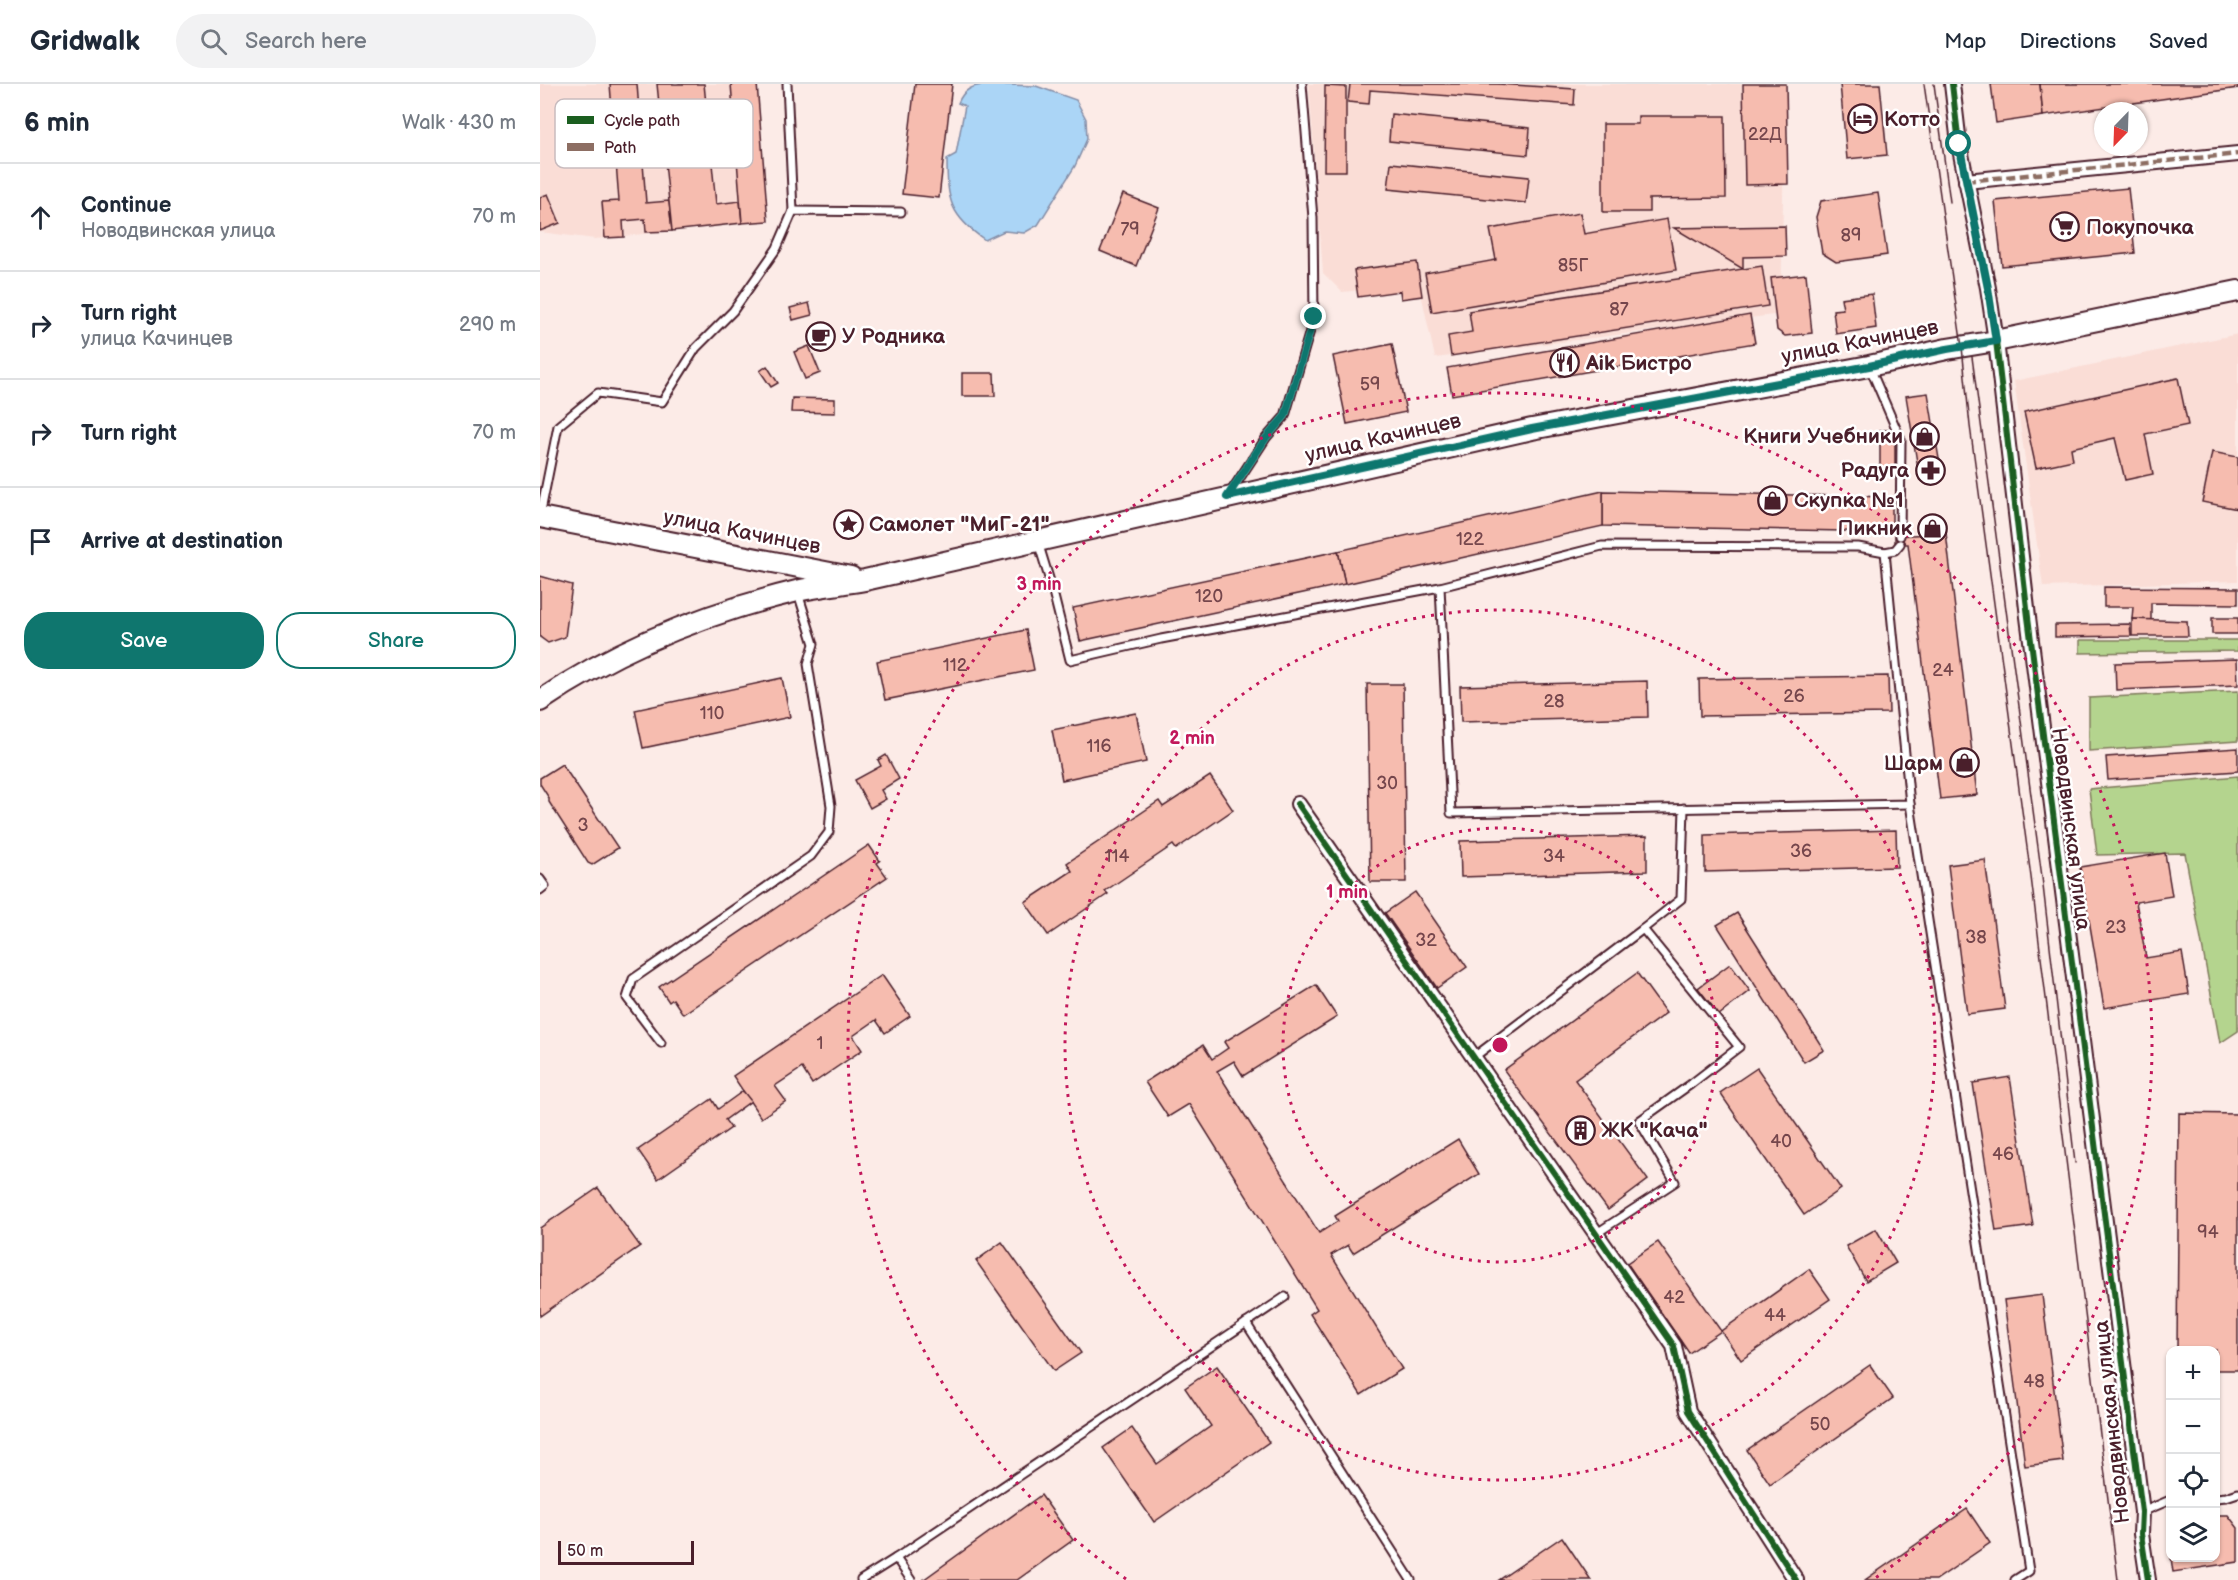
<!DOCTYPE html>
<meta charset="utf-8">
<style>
body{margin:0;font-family:"Balsamiq Sans",sans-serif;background:#f2f2f3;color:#1f2937}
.controls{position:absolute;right:18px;bottom:18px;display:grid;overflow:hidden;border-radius:12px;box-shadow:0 2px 4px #0004}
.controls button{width:54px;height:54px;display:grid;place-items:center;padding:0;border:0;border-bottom:2px solid #e0e1e3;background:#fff;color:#1f2937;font:30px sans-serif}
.compass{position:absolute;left:1554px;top:18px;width:54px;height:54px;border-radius:50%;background:#fff;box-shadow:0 2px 4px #0004;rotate:203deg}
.scale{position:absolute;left:18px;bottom:15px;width:136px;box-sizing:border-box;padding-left:6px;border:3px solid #4a1f2b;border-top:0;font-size:16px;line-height:21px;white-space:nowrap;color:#4a1f2b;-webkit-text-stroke:4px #fff;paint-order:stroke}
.stop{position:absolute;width:18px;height:18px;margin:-14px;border:4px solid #0f766e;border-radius:50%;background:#fff}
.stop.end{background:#0f766e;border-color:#fff;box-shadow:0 2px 6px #0008}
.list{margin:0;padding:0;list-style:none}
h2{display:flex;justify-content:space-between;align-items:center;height:78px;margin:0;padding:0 24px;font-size:26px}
h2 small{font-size:20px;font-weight:400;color:#747a83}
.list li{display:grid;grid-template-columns:39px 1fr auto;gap:18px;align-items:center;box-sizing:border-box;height:108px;padding:0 24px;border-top:2px solid #e0e1e3}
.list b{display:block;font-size:22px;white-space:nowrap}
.list p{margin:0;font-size:20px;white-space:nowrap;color:#747a83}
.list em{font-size:20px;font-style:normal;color:#747a83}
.actions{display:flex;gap:12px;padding:18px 24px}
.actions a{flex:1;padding:14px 0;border:2px solid #0f766e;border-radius:24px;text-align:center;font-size:21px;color:#0f766e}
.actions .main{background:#0f766e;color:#fff}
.icon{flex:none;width:33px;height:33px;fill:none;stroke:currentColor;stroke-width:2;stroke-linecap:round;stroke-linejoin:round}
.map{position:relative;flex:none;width:1698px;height:1496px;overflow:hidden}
header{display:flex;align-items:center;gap:36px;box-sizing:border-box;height:84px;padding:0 30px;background:#fff;border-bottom:2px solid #e0e1e3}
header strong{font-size:28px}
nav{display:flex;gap:33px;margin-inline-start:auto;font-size:21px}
.search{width:420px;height:54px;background:#f2f2f3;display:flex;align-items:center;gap:15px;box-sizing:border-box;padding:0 21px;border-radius:33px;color:#747a83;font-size:22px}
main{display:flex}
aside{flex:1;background:#fff}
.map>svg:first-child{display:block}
.built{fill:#faddd6}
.green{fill:#b4d48e;stroke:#7f7a5c;stroke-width:1.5}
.water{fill:#abd5f6;stroke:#848ca5;stroke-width:1.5}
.building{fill:#f6bcaf;stroke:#4a1f2b;stroke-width:1.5}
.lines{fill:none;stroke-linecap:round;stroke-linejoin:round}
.service-casing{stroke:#4a1f2b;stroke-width:11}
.minor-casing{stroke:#4a1f2b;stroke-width:18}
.secondary-casing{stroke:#4a1f2b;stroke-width:24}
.service{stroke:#fff;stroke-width:7}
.minor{stroke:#fff;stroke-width:14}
.secondary{stroke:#fff;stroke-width:20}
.tram{stroke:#4a1f2b;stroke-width:1.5}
.quiet{stroke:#8d6e63;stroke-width:4.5;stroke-dasharray:9 4.5;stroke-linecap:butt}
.cycleway-casing{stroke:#fff;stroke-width:10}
.cycleway{stroke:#1b5e20;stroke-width:6}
.route{stroke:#0f766e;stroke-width:8}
.ring{fill:none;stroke:#c2185b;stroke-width:3;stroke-dasharray:3 6}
.labels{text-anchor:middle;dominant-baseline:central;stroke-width:5;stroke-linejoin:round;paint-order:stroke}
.number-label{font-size:18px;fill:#75464c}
.poi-label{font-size:21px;font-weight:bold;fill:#4a1f2b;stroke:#fff;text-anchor:start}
.street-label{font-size:21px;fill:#4a1f2b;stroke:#fff}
.key{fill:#fff;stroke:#c9bcbf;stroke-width:1.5}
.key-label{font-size:16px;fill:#4a1f2b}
.centre{fill:#c2185b;stroke:#fff;stroke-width:3}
.ring-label{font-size:18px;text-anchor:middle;font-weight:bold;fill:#c2185b;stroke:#fff;stroke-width:5;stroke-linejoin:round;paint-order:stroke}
</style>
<header>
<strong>Gridwalk</strong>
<div class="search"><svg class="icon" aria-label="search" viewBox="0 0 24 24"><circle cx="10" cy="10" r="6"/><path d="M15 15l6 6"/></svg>Search here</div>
<nav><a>Map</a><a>Directions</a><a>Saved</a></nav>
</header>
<main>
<aside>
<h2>6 min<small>Walk · 430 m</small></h2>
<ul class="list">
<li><svg class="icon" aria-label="ahead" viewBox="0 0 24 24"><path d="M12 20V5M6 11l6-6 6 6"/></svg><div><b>Continue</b><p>Новодвинская улица</p></div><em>70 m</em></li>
<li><svg class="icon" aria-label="right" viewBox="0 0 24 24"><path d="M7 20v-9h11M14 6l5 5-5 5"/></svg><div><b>Turn right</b><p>улица Качинцев</p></div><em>290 m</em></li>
<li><svg class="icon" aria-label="right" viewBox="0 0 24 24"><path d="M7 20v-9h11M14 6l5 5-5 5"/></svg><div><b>Turn right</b></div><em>70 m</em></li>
<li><svg class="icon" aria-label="arrive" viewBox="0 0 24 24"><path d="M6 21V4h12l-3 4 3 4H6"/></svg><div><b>Arrive at destination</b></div></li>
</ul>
<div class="actions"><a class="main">Save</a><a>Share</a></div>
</aside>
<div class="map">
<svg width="1698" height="1496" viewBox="0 0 1698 1496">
<rect width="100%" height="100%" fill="#fcebe7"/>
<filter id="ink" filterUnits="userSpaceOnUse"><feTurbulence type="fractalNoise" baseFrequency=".0167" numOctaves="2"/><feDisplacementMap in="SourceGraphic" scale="12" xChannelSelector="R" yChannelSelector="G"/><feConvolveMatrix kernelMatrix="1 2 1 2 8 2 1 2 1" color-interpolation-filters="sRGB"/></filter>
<g filter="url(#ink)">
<g class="built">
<path d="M0,0H217L228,137L55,155L0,148Z"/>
<path d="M769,0H1245L1241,230L895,274L879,200L802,208L783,189Z"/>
<path d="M1698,250V497L1503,503L1474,297Z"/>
</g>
<g class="green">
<path d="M1540,556H1698V567L1540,569Z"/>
<path d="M1698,607V657L1549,667V614Z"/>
<path d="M1698,692V947L1680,959L1645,769L1557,771L1549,705Z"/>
</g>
<path class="water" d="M447,0L496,2L536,16L546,35L547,55L535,82L498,141L484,149L464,147L445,156C410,132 407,116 407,75L416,70L425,22L418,19C424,5 432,2 447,0Z"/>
<g class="building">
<path d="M70,0H97L106,119L129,117L132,147L106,148L105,135L83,137L84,153L65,154L62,118L79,117Z"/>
<path d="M117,0H164L176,120L200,117L202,139L132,147Z"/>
<path d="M191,0H217L228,137L202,139Z"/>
<path d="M375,0H412L399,114L362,110Z"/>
<path d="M810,0H958L1035,5L1034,21L830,6L829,20L808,18Z"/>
<path d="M1203,0H1246L1248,100L1205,101Z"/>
<path d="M1300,0H1340L1347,71L1307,75Z"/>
<path d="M1451,0H1500L1503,32L1456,39Z"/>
<path d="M1500,0H1698V4L1503,32Z"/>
<path d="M785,2L806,3V87H784Z"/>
<path d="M851,30L990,44L988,71L849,57Z"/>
<path d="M1098,32H1185L1186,114L1109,115V128H1063V40H1098Z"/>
<path d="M851,79L989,93L986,119L848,105Z"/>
<path d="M1588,104L1595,169L1462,182L1455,117Z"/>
<path d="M1338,109L1347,171L1296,178L1282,169L1276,133L1281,117Z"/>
<path d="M8,110L20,139L0,147V113Z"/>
<path d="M583,110L619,124L596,182L560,167Z"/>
<path d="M1040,129L1044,150L1127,135L1136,186L892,228L885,189L956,176L950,145Z"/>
<path d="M1245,142L1246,172L1203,173V185L1134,144Z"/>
<path d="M877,178L882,212L861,215L860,207L818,213L814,186Z"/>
<path d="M1222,182L1228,222L911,272L908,252L932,248L929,227Z"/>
<path d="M1266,190L1272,249L1245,252L1237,246L1231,194Z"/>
<path d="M1332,210L1336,244L1296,250L1293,226L1303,225L1301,214Z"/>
<path d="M269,219L272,231L253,236L250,224Z"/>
<path d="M1210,231L1215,259L912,311L907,284Z"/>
<path d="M852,260L866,328L807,340L793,272Z"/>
<path d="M269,262L280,289L265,295L254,268Z"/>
<path d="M227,282L238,299L231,303L220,287Z"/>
<path d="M422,289H454L455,312H422Z"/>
<path d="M1638,294L1648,341L1605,350L1613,390L1585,396L1575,354L1531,364L1533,376L1496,384L1484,328Z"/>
<path d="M1388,309L1402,393L1380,396L1366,312Z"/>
<path d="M252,314L295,315V329L251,328Z"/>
<rect x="1340" y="346" width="15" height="40"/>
<path d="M1672,368L1698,373V425L1662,418Z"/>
<path d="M1063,407L1352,413V448L1063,442Z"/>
<path d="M1063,407V442L805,500L798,467Z"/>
<path d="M1406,449L1437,711L1400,715L1368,460H1355V452Z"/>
<path d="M798,467L805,500L540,557L533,524Z"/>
<path d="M0,492L32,501L25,553L8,559L0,553Z"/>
<path d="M1564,503L1698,504V520L1611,519V536L1592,535L1593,523H1564Z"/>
<rect x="1672" y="534" width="26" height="16"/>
<path d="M1592,535L1647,537L1648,552H1592Z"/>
<path d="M1590,540L1591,552L1515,553V541Z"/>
<path d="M486,546L494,586L345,616L337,577Z"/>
<path d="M1697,575L1698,601L1576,606L1575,579Z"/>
<path d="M1348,592L1349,629L1160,632L1159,595Z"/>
<path d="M242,594L250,633L103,664L95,626Z"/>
<path d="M1107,597L1108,633L921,638L920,602Z"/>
<path d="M827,600H863L866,798H830Z"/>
<path d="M596,629L606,678L522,696L512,646Z"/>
<path d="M1698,664V687L1568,696L1566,673Z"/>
<path d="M346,671L359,695L341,706L346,715L330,724L315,696L341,682L338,676Z"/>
<path d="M22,680L78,764L52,781L48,779L9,718V714L0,700V694Z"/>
<path d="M670,692L693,726L636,765L633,761L565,807L568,810L508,851L485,818L532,787L527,779L619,717L623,723Z"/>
<path d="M1356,746L1357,783L1165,788V751Z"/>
<path d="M1107,752V787L921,793L920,757Z"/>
<path d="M329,761L340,777L337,779L347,793L143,930L133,915L129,918L119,903Z"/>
<path d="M1625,769L1632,812L1596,818L1606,874L1642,868L1649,910L1564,924L1540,783Z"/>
<path d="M1445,776L1465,925L1427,930L1408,781Z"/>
<path d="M875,808L927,883L897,904L845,829Z"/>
<path d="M1197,829L1284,966L1264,978L1177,841Z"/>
<path d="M1190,880L1210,907L1179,931L1158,904Z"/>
<path d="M1097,889L1126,929L1035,996L1108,1096L1068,1126L964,986Z"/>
<path d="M342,891L370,932L345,949L336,936L313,952L322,966L272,1000L262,984L235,1002L246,1017L221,1034L193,992Z"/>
<path d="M776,901L797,933L703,992L694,977L677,987L779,1149L798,1137L795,1132L918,1055L939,1090L813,1169L808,1161L791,1171L862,1285L821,1311L770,1230L777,1225L649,1020L628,1033L605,998L663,961L672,975L688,964L684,958Z"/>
<path d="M1217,984L1301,1105L1264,1131L1180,1009Z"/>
<path d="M1470,993L1493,1142L1456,1147L1433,999Z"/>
<path d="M203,1007L211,1017L185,1036L191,1044L118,1095L98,1066L172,1015L178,1025Z"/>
<path d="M1639,1029L1698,1030V1286H1676V1266H1637Z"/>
<path d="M58,1104L100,1162L0,1232V1144Z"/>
<path d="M1336,1145L1356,1179L1326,1197L1306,1162Z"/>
<path d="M462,1158L541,1269L514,1287L436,1177Z"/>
<path d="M1118,1158L1181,1247L1149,1269L1087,1179Z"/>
<path d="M1269,1185L1290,1215L1201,1276L1181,1247Z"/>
<path d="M1502,1211L1523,1377L1485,1382L1464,1216Z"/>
<path d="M1330,1281L1353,1314L1230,1400L1207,1366Z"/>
<path d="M677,1282L729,1358L614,1438L563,1364L592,1344L617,1380L671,1342L645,1304Z"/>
<path d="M501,1411L533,1456L477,1496H383Z"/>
<path d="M1427,1425L1450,1459L1396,1496H1325Z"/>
<path d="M1676,1431H1688L1698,1444V1478L1633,1488L1631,1474H1676Z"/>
<path d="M1022,1453L1051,1496H959Z"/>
</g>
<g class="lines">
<defs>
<g id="service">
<path d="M247,0L253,127"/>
<path d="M1330,284L1361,356L1360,452"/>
<path d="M690,409L726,354L745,332L774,233L773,134L762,0"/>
<path d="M0,432L18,342L58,309L122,318L156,264L193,227L237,164L253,127L361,128"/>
<path d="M498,458L512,504L530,576L621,555L900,503L1062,462L1318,463L1345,468L1355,466L1360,460"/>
<path d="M900,503L911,729L1370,720L1345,468"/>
<path d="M1370,720L1489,1487L1475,1496"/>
<path d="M0,795L5,802L0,806"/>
<path d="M1103,845L1141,815L1144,724"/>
<path d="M121,959L87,914L93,895L271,772L289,748L291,722L268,580L274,560L258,509"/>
<path d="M934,973L1103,845L1199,963L1151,1000L1099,1037L1135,1098L1057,1149"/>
<path d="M706,1239L871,1496"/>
<path d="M1676,1414L1686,1413L1698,1409"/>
<path d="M1602,1428L1630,1416"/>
<path d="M356,1474L745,1213"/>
<path d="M321,1496L356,1474L371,1496"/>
</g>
<g id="minor">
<path d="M1412,0L1419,60L1448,204L1456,257L1488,533L1602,1428L1601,1450L1608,1496"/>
<path d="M1426,97L1698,70"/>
<path d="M758,720L1134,1262L1148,1327L1256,1496"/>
</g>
<g id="secondary">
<path d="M0,433L311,493"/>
<path d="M0,617C78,564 166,529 257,507C279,502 303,500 325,496L992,345L1329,282L1407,265L1456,257L1698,207"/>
</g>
</defs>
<use href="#service" class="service-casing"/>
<use href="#minor" class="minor-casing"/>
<use href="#secondary" class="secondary-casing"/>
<use href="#service" class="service"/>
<use href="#minor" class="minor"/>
<use href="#secondary" class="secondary"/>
<g class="tram">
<path d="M1384,0L1422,263L1430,342L1491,793L1578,1496"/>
<path d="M1394,0L1410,118"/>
<path d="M1432,273L1502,793L1535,1079"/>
</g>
<path class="quiet" d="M1426,97L1698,70"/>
<defs>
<g id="cycleway">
<path d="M1412,0L1419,60L1448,204L1456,257L1488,533L1602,1428L1601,1450L1608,1496"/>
<path d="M758,720L1134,1262L1148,1327L1256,1496"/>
</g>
</defs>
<use href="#cycleway" class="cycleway-casing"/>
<use href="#cycleway" class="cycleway"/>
</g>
</g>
<g class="lines" filter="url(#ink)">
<path class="route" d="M774,233L745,332L726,354L687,413L992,345L1329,282L1407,265L1456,257L1448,204L1419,60"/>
</g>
<g class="ring">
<circle cx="960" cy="961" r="217"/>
<circle cx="960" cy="961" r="435"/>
<path d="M586 1495A652 652 0 1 1 1334 1495"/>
</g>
<defs>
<symbol id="hotel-ring" viewBox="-11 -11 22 22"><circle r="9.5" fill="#fff" stroke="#4a1f2b" stroke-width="1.5"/><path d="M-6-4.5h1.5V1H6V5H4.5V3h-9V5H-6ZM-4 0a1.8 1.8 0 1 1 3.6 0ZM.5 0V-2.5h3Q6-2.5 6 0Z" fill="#4a1f2b"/></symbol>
<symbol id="supermarket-ring" viewBox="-11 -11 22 22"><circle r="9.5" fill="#fff" stroke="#4a1f2b" stroke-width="1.5"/><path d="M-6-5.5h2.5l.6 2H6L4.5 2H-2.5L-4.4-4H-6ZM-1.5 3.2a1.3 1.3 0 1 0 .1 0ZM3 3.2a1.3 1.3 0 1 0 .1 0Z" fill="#4a1f2b"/></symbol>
<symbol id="cafe-ring" viewBox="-11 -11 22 22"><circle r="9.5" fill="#fff" stroke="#4a1f2b" stroke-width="1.5"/><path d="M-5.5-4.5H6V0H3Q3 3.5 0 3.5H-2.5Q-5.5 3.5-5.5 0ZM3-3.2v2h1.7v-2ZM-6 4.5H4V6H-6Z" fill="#4a1f2b"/></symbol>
<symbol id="restaurant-ring" viewBox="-11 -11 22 22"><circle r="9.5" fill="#fff" stroke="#4a1f2b" stroke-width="1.5"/><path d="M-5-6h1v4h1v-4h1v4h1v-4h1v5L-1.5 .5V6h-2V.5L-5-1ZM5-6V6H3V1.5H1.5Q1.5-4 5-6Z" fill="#4a1f2b"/></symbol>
<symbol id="shop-ring" viewBox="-11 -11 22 22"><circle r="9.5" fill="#fff" stroke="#4a1f2b" stroke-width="1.5"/><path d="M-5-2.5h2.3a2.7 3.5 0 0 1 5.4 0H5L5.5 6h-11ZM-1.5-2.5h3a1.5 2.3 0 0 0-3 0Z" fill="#4a1f2b"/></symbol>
<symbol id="pharmacy-ring" viewBox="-11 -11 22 22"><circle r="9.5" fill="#fff" stroke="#4a1f2b" stroke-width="1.5"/><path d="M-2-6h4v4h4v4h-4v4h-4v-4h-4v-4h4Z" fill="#4a1f2b"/></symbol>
<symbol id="sight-ring" viewBox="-11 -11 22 22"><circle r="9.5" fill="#fff" stroke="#4a1f2b" stroke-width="1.5"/><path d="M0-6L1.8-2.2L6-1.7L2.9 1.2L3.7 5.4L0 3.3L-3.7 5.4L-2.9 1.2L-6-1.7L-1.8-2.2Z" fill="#4a1f2b"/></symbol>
<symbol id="building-ring" viewBox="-11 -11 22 22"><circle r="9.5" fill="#fff" stroke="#4a1f2b" stroke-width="1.5"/><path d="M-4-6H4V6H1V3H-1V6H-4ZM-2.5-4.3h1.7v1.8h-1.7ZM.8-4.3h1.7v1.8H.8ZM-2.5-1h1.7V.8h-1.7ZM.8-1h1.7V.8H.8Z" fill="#4a1f2b"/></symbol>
</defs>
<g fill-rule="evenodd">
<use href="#hotel-ring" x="1306" y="18" width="33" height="33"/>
<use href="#supermarket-ring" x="1508" y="126" width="33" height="33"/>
<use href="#cafe-ring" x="264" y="236" width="33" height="33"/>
<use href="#restaurant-ring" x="1008" y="262" width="33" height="33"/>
<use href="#shop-ring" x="1368" y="336" width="33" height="33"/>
<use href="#pharmacy-ring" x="1374" y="370" width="33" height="33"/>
<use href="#shop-ring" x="1216" y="400" width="33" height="33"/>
<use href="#sight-ring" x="292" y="424" width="33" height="33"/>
<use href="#shop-ring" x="1376" y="428" width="33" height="33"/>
<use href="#shop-ring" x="1408" y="662" width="33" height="33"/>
<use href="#building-ring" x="1024" y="1030" width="33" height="33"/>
</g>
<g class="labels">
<g class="number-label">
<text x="1225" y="50">22Д</text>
<text x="590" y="145">79</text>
<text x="1311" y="151">89</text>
<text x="1033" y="181">85Г</text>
<text x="1079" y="225">87</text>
<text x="830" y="300">59</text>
<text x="930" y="455">122</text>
<text x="669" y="512">120</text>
<text x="415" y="581">112</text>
<text x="1403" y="586">24</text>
<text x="1254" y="612">26</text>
<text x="1014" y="617">28</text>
<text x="172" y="629">110</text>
<text x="559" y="662">116</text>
<text x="847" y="699">30</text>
<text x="43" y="741">3</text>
<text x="1261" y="767">36</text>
<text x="577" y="772">114</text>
<text x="1014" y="772">34</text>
<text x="1576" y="843">23</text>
<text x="1436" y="853">38</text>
<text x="886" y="856">32</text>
<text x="280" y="959">1</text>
<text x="1241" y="1057">40</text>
<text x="1463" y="1070">46</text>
<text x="1668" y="1148">94</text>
<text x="1134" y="1213">42</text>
<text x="1235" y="1231">44</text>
<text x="1494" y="1297">48</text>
<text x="1280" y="1340">50</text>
</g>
<g class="poi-label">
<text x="1344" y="35">Котто</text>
<text x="1546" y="143">Покупочка</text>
<text x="302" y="252">У Родника</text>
<text x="1046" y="279">Aik Бистро</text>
<text x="1363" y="352" text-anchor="end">Книги Учебники</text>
<text x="1369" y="386" text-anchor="end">Радуга</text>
<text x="1254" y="416">Скупка №1</text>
<text x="329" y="440">Самолет "МиГ-21"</text>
<text x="1372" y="444" text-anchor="end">Пикник</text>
<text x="1403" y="679" text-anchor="end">Шарм</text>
<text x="1061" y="1046">ЖК "Кача"</text>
</g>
<g class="street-label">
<text transform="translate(1320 258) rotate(-11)">улица Качинцев</text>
<text transform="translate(843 354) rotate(-13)">улица Качинцев</text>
<text transform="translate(202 448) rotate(11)">улица Качинцев</text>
<text transform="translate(1531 745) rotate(83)">Новодвинская улица</text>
<text transform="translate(1572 1338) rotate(-96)">Новодвинская улица</text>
</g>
</g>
<rect x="15" y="15" width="198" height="69" rx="9" class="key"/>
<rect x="27" y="32" width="27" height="8" fill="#1b5e20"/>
<rect x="27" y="59" width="27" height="8" fill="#8d6e63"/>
<g class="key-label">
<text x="64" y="42">Cycle path</text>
<text x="64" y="69">Path</text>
</g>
<circle cx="960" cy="961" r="9" class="centre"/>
<g class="ring-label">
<text x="499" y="506">3 min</text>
<text x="652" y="660">2 min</text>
<text x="807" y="814">1 min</text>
</g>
</svg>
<div class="controls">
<button>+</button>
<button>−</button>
<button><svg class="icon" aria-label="locate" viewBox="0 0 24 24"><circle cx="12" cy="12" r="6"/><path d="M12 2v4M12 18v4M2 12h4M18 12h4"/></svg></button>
<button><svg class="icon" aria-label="layers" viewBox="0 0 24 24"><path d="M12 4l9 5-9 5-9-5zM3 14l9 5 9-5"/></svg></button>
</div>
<svg class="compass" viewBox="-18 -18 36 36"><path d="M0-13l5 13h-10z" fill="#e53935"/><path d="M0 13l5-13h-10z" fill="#747a83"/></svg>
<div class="scale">50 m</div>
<div class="stop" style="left:1419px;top:60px"></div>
<div class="stop end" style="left:774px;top:233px"></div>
</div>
</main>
